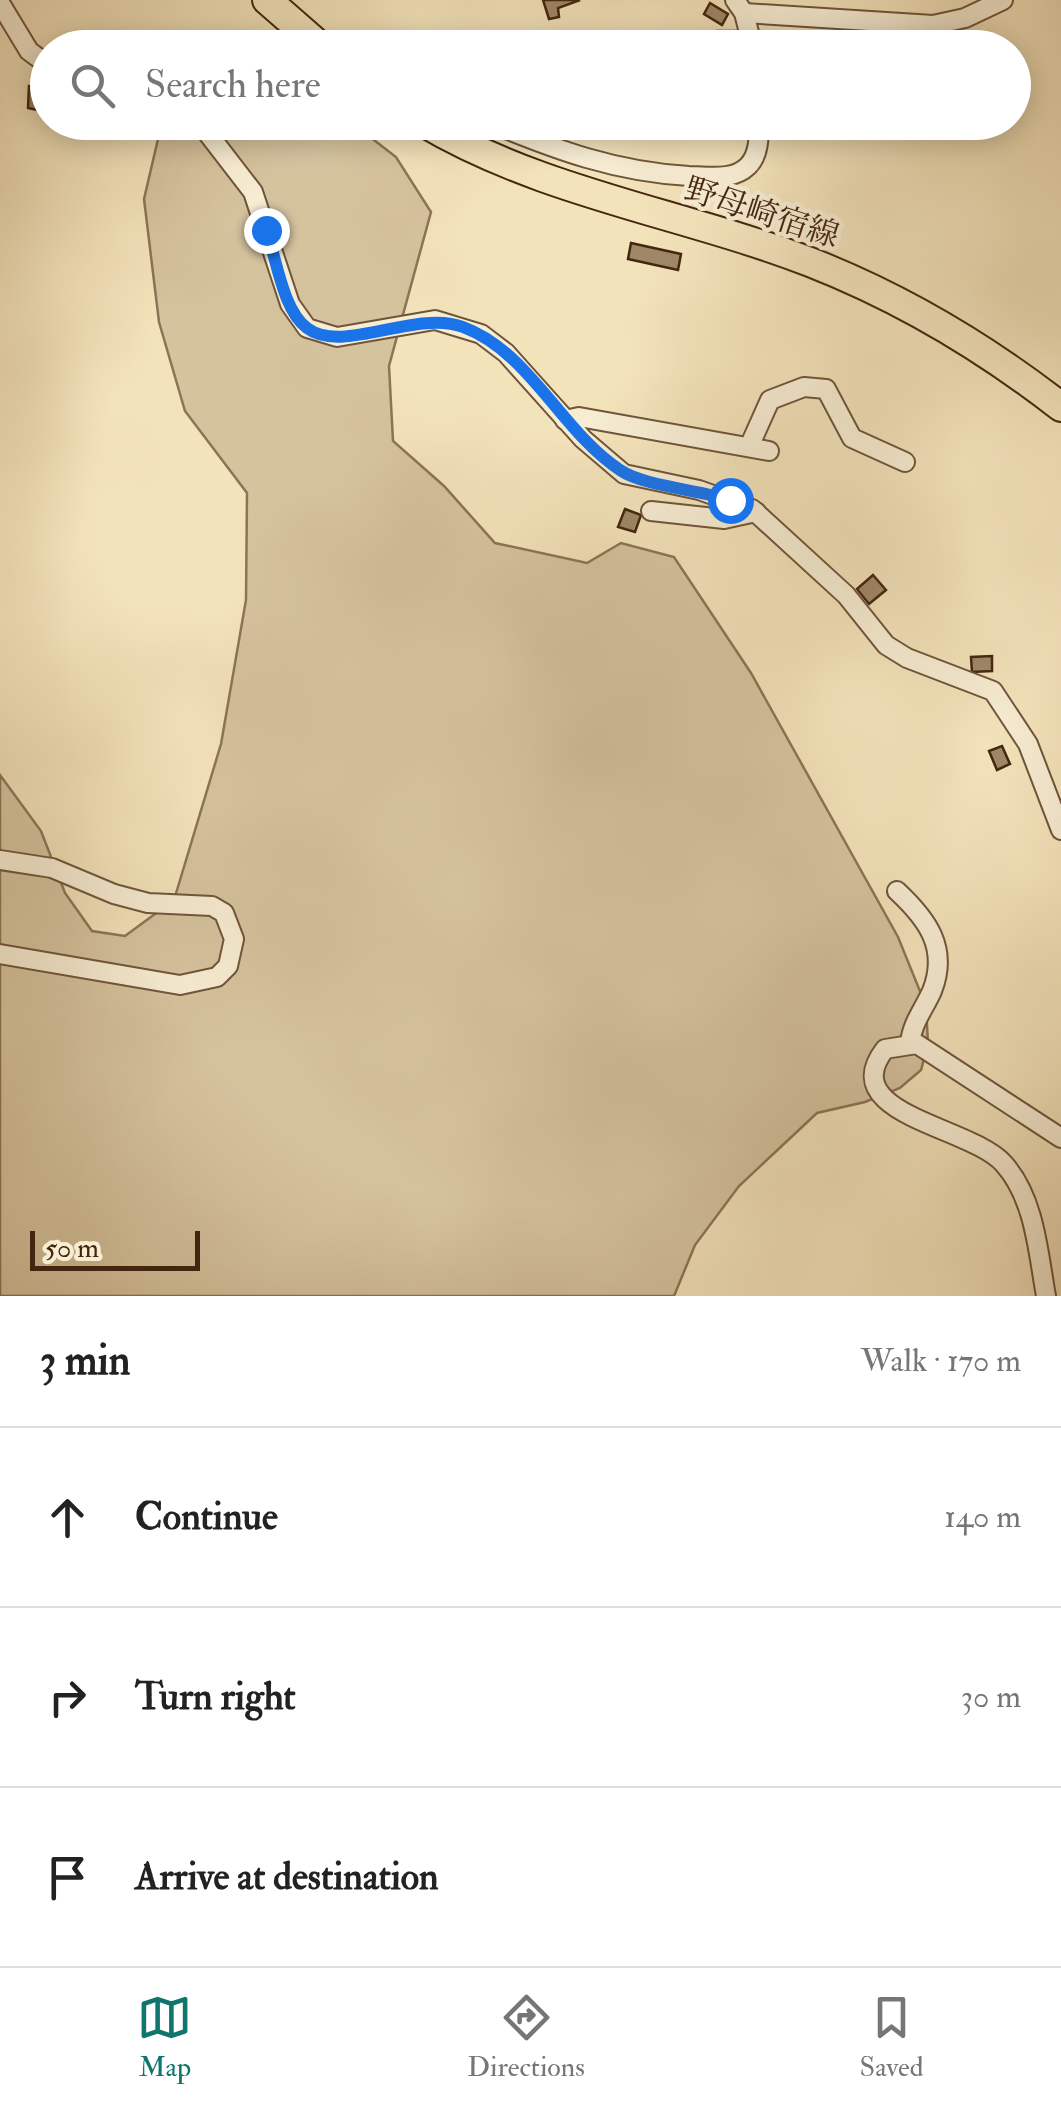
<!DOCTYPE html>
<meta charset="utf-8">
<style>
body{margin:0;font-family:"IM FELL Double Pica","Noto Serif JP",serif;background:#f6f6f6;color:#222}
.scale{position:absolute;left:30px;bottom:25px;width:170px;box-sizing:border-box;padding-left:10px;border:5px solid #44260f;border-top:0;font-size:28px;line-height:35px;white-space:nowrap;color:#44260f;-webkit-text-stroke:8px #f7edd3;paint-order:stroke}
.stop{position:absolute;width:30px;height:30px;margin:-22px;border:8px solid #1a73e8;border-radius:50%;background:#fff}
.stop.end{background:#1a73e8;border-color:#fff;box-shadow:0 2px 10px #0008}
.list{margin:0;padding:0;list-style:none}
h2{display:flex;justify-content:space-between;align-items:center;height:130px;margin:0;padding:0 40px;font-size:42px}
h2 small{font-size:32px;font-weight:400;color:#767676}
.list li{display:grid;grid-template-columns:65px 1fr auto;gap:30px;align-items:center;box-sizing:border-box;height:180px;padding:0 40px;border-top:2px solid #e0e0e0}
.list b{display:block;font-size:38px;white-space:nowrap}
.list em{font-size:32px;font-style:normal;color:#767676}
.icon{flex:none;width:55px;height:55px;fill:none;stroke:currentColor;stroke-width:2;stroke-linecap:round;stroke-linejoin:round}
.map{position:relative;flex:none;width:1061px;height:1296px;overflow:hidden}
.search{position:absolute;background:#fff;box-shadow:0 5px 25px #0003;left:30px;right:30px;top:30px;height:110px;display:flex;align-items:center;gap:25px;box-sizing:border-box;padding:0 35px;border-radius:55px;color:#767676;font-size:38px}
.sheet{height:670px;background:#fff}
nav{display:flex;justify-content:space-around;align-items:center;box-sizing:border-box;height:140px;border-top:2px solid #e0e0e0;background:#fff;font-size:28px;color:#767676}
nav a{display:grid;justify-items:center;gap:5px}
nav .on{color:#0f766e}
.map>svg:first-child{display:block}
.green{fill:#d5c39e;stroke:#8c7456;stroke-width:2.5}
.building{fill:#9f8868;stroke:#44260f;stroke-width:2.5}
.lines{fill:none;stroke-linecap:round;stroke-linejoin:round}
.minor-casing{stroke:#70553a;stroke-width:22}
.primary-casing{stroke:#44260f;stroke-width:32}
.path{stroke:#44260f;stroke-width:4;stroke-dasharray:8 5;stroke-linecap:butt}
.minor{stroke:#f7edd3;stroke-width:18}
.primary{stroke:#f3e3bb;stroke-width:28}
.route{stroke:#1a73e8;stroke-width:12}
.labels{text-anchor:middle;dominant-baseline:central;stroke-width:9;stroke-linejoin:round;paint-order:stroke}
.street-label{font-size:32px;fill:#44260f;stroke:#f7edd3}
</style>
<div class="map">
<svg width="1061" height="1296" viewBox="0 0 1061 1296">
<rect width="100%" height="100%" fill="#f3e3bb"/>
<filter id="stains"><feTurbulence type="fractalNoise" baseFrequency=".002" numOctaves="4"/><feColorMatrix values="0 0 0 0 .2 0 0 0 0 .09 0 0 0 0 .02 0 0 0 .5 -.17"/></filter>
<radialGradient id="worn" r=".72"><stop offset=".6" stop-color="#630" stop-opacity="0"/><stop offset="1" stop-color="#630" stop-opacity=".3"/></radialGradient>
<path class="green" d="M162,122L352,123L396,157L431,212L389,366L393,441L444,486L495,543L587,563L621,543L674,557L751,673L898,937L926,1006L928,1044L921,1070L900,1088L865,1102L817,1113L739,1186L695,1245L674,1296H0V775L41,831L65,893L92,931L125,936L174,900L221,744L246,600L247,493L185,411L159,322L144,199Z"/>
<g class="building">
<path d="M543,0H580L558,8L559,17L549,19Z"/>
<path d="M710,3L728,14L722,25L704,14Z"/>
<rect x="717" y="31" width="19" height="17"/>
<path d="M29,86L48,89L42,111L28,108Z"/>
<path d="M631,243L681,254L678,270L628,259Z"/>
<path d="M625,509L641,515L635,532L618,527Z"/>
<path d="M873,575L886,590L869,604L857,589Z"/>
<path d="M992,656V671L972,672L971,657Z"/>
<path d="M1002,746L1010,764L997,770L989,751Z"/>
</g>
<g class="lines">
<defs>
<g id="minor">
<path d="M735,0L744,13L753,48"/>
<path d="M0,3L29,51L48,65"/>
<path d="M744,13L933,25L965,18L1003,0"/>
<path d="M199,122L253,192L290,304L307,328L337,337L435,320L481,334L506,353L583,439L624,474L699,490L752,509L846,595L886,645L907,658L993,691L1028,744L1061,830"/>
<path d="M489,122C556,150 616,172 689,176C709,176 733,181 748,166C759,155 759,137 759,122"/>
<path d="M449,138L469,122"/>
<path d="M565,420L579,417L769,451"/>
<path d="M749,447L770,400L804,387L826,389L852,438L905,462"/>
<path d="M651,511L724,519L756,512"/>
<path d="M0,860L52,868L114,894L148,903L212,906L224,913L234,939L228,966L217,977L180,985L0,954"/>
<path d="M897,891C927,919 949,948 932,991C924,1009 912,1023 910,1043"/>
<path d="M1046,1296C1038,1252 1035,1199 1004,1164C971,1126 834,1115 885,1049L917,1044L1061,1138"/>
</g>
<g id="primary">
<path d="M267,0L322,48"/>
<path d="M423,122C542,193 683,213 810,262C902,298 984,347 1061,407"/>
</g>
</defs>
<use href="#minor" class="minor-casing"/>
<use href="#primary" class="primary-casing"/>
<path class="path" d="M237,122L242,126"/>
<use href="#minor" class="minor"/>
<use href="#primary" class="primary"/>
</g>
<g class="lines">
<path class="route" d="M266,230C277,259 282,309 307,328C342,355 416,309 463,327C530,352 561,431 620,470C643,486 700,490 730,500"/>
</g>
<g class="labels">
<g class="street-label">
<text transform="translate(762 213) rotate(18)">野母崎宿線</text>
</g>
</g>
<rect width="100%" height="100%" filter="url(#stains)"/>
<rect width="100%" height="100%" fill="url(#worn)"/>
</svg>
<div class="scale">50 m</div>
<div class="stop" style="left:730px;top:500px"></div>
<div class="stop end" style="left:266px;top:230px"></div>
<div class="search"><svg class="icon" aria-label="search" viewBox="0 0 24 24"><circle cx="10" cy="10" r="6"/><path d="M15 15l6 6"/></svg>Search here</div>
</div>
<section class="sheet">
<h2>3 min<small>Walk · 170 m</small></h2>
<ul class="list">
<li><svg class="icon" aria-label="ahead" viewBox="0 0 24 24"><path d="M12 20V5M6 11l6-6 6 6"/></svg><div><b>Continue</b></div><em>140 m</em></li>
<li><svg class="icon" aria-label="right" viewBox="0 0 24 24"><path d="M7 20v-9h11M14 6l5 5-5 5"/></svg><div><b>Turn right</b></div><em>30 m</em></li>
<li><svg class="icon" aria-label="arrive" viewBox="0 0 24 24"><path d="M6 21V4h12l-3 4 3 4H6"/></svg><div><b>Arrive at destination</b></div></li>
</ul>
</section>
<nav>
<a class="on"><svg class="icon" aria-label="map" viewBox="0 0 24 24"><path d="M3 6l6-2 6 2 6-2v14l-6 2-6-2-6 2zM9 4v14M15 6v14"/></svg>Map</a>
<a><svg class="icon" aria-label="directions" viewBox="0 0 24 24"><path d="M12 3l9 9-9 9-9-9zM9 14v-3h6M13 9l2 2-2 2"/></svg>Directions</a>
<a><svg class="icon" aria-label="saved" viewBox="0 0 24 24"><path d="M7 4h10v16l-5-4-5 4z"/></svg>Saved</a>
</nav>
